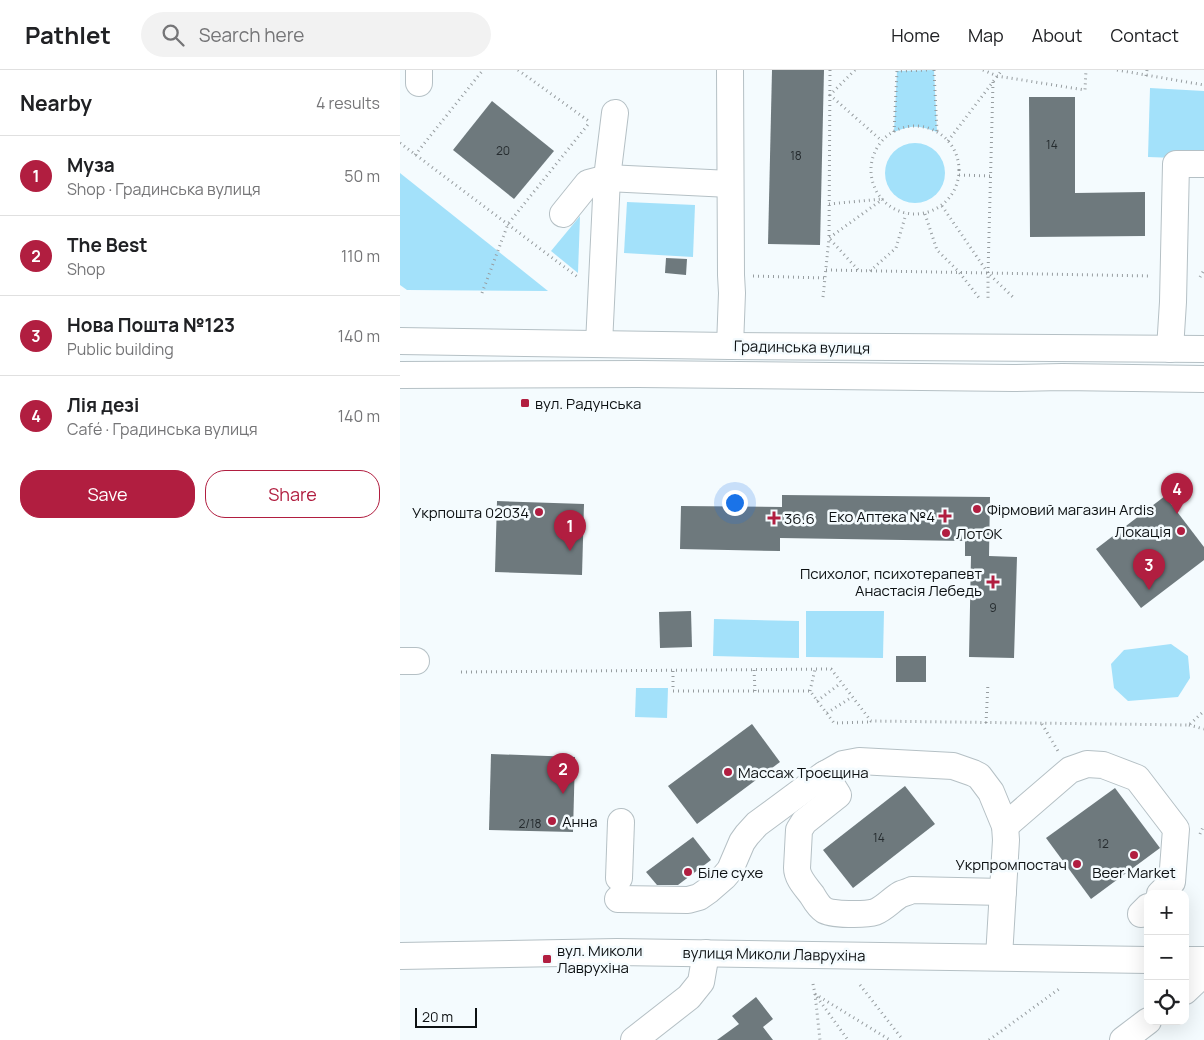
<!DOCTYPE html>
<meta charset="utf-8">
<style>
body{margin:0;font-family:Manrope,sans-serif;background:#f2f2f2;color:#202124}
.controls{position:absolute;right:15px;bottom:15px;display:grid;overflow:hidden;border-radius:10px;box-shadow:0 5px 20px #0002}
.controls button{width:45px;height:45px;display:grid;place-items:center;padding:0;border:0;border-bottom:1px solid #e0e0e0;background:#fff;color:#202124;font:25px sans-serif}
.scale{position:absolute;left:15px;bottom:12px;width:62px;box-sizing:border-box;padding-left:5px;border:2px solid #0d1113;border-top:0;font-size:14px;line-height:18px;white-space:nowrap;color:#0d1113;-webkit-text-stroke:4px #f4fbfe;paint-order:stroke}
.you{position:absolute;left:334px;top:432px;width:18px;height:18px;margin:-12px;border:4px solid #fff;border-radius:50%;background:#1a73e8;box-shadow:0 0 0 8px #1a73e833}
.badge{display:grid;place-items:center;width:32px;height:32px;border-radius:50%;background:#b11e40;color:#fff;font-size:16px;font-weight:700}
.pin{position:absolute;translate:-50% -41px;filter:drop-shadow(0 1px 2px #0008)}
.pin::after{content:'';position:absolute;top:26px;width:18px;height:15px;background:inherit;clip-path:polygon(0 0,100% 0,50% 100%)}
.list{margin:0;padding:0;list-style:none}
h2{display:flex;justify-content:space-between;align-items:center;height:65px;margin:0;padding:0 20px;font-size:21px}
h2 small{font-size:16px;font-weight:400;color:#757577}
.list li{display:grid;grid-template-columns:32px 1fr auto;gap:15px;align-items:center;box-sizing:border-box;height:80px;padding:0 20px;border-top:1px solid #e0e0e0}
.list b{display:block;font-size:19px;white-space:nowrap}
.list p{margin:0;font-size:16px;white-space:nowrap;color:#757577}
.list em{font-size:16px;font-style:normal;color:#757577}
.actions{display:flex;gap:10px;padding:15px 20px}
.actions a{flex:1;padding:11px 0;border:1px solid #b11e40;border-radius:20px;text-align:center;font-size:18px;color:#b11e40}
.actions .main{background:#b11e40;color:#fff}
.icon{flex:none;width:28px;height:28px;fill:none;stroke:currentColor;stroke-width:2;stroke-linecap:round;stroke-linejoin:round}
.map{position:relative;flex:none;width:804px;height:970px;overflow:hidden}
header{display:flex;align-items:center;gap:30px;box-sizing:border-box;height:70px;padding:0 25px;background:#fff;border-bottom:1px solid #e0e0e0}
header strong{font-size:24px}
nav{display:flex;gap:28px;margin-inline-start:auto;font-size:18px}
.search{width:350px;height:45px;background:#f2f2f2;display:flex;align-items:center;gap:12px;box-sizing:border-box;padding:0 18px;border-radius:28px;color:#757577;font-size:19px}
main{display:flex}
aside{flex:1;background:#fff}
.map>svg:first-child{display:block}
.green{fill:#a3e1fa}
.building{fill:#6e797d}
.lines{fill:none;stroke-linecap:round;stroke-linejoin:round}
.minor-casing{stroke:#b5c0c5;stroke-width:28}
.path{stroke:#979da0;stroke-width:3;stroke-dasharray:1 4;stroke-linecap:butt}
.minor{stroke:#fff;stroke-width:26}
.poi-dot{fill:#b11e40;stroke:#f4fbfe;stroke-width:2}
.labels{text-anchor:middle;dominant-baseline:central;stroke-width:5;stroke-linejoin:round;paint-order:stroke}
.number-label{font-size:12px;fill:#252b2e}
.street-label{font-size:15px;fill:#0d1113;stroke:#f4fbfe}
.poi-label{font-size:15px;fill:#0d1113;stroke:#f4fbfe;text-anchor:start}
</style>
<header>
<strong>Pathlet</strong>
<div class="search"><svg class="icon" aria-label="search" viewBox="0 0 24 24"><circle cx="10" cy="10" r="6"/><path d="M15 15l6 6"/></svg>Search here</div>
<nav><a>Home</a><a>Map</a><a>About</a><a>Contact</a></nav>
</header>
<main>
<aside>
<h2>Nearby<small>4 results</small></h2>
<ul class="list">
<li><span class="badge">1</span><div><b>Муза</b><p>Shop · Градинська вулиця</p></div><em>50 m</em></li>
<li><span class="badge">2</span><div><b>The Best</b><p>Shop</p></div><em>110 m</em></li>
<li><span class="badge">3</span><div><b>Нова Пошта №123</b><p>Public building</p></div><em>140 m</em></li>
<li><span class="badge">4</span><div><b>Лія дезі</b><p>Café · Градинська вулиця</p></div><em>140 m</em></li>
</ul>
<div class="actions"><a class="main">Save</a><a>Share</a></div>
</aside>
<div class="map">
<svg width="804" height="970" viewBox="0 0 804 970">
<rect width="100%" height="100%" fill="#f4fbfe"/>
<g class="green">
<path d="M534,0L537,62C518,55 512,55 494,62L497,1Z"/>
<path d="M750,18L804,21V89L748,87Z"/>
<circle cx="515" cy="103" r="30"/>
<path d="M0,103L148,221L7,220L0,215Z"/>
<path d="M227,132L295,135L293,187L224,183Z"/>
<path d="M180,146L178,203L151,181Z"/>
<path d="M406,541H484L483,588L406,587Z"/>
<path d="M314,549L399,551V588L313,586Z"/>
<path d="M771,574L788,586L790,608L778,627L728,631L714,618L711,594L724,580Z"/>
<path d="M236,618H268L267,648L235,647Z"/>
</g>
<g class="building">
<path d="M372,0H424L420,175L368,174Z"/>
<path d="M629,27H675V123L745,122V166L630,167Z"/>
<path d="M92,31L154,81L114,129L53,80Z"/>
<path d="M266,188L287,189L286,205L265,203Z"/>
<path d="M382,425L590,427L589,486L617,487L614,588L569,587L571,486H565V471L380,468V481L280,479L281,436L382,437Z"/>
<path d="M765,426L804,477V490L741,538L696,479Z"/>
<path d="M97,431L184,434L182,505L95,502Z"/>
<path d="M291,541L292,577L260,578L259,542Z"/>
<rect x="496" y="586" width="30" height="26"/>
<path d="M352,654L380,692L297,754L268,716Z"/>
<path d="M91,684L175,687L173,762L89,760Z"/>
<path d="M505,716L535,754L453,818L423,780Z"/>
<path d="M715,718L760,778L691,829L646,768Z"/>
<path d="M293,767L311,790L278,815H257L246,802Z"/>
<path d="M356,927L373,949L363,957L373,970H317L339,954L332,946Z"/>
</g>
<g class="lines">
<defs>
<g id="minor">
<path d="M19,0V13"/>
<path d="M163,144L188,113L207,108L330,114"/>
<path d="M0,271L330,276L804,279"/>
<path d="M199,274L207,108L215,43"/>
<path d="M330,276L332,223L331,205L330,0"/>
<path d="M770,279L773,232L776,94H804"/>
<path d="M0,305L238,304L613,308L662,307L804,309"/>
<path d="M0,591H16"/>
<path d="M425,704L438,725L404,752L399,760L397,798C397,808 406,817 412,825C415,830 419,837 424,840C431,845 466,845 475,842C485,838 492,829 501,824C504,823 508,822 512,820L603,822"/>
<path d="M605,756L670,700L687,694L703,695L737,708L776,759L772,812L760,824"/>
<path d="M219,808L221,752"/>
<path d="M218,829L288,830L299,827L309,820L324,807L330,800L342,772L347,765L357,754L422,706L443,694L459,691L553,696L573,703L579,706L591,722L605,756L606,770L599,887"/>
<path d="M741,844L748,837"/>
<path d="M0,886L217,882L748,890"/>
<path d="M785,890H804"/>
<path d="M785,921L804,903"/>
<path d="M234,970L289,927L301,912L306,883"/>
<path d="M723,970L748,951"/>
</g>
</defs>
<use href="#minor" class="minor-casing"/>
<g class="path">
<path d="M118,0L190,52"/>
<path d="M430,0L429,168L459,201"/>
<path d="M455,0L430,25L482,71"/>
<path d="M534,0L537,62"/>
<path d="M583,0L597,6L685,20L686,0"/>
<path d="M717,0L804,15"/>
<path d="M746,6L747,0"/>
<path d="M593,12L588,203L751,206"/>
<circle cx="515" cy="100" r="44"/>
<path d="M494,62L497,1L529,0"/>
<path d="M548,71L602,0"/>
<path d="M0,73L179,208"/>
<path d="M15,85L83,0"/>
<path d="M559,105L591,106"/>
<path d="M429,134L482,129"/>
<path d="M542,136L588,203V229"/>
<path d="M525,144L537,180L559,202L580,229"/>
<path d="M426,200L588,203L615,229"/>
<path d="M470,201L496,178L506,144"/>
<path d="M353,206L425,208"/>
<path d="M800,207L804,200"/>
<path d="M82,223L108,154L190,52"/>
<path d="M423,227L429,168L483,129"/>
<path d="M354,600L355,621"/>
<path d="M273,601V621H410L434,653L470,652"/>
<path d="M61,602L431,599L471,651L789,655L804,641"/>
<path d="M410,621L415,599"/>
<path d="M417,631L441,613"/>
<path d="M427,643L452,627"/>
<path d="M586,653L588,613"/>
<path d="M642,654L658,681"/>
<path d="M789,655L804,659"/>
<path d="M800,764L804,755"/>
<path d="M413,914L415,924L420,970"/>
<path d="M460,915L503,970"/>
<path d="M415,924L490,970"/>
<path d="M417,927L448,970"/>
<path d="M589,970L659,919"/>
</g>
<use href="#minor" class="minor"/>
</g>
<g class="poi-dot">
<rect x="120" y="328" width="10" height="10" rx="2.5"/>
<circle cx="577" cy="439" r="5"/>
<circle cx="139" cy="442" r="5"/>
<path d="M542.5 438.5h5v5h5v5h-5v5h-5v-5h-5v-5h5z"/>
<path d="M371.5 440.5h5v5h5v5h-5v5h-5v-5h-5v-5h5z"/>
<circle cx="781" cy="461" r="5"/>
<circle cx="546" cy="463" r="5"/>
<path d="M590.5 504.5h5v5h5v5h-5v5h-5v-5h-5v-5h5z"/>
<circle cx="328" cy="702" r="5"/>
<circle cx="152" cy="751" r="5"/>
<circle cx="734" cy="785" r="5"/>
<circle cx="677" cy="794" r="5"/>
<circle cx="288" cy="802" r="5"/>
<rect x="142" y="884" width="10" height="10" rx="2.5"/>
</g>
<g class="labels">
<g class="number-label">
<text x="652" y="74">14</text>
<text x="103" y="80">20</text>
<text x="396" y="85">18</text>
<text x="593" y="537">9</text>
<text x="130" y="753">2/18</text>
<text x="479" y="767">14</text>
<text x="703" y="773">12</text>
</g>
<g class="street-label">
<text transform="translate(402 277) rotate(1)">Градинська вулиця</text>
<text transform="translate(374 884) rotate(1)">вулиця Миколи Лаврухіна</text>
</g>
<g class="poi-label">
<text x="135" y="333">вул. Радунська</text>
<text x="587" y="439">Фірмовий магазин Ardis</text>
<text x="129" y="442" text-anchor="end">Укрпошта 02034</text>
<text x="535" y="446" text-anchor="end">Еко Аптека №4</text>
<text x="384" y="448">36.6</text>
<text x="771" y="461" text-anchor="end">Локація</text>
<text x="556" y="463">ЛотОК</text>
<text x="582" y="503" text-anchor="end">Психолог, психотерапевт<tspan x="582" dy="17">Анастасія Лебедь</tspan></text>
<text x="338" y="702">Массаж Троєщина</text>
<text x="162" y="751">Анна</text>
<text x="667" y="794" text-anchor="end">Укрпромпостач</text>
<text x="298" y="802">Біле сухе</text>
<text x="734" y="802" text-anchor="middle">Beer Market</text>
<text x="157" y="880">вул. Миколи<tspan x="157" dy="17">Лаврухіна</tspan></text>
</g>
</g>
</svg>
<div class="controls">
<button>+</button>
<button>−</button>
<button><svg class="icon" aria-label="locate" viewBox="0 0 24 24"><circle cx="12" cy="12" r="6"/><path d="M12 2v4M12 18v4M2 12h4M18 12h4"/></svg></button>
</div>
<div class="scale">20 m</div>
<div class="you"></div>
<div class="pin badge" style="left:170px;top:481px">1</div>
<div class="pin badge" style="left:163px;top:724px">2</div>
<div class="pin badge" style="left:749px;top:520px">3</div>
<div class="pin badge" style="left:777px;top:444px">4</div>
</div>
</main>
